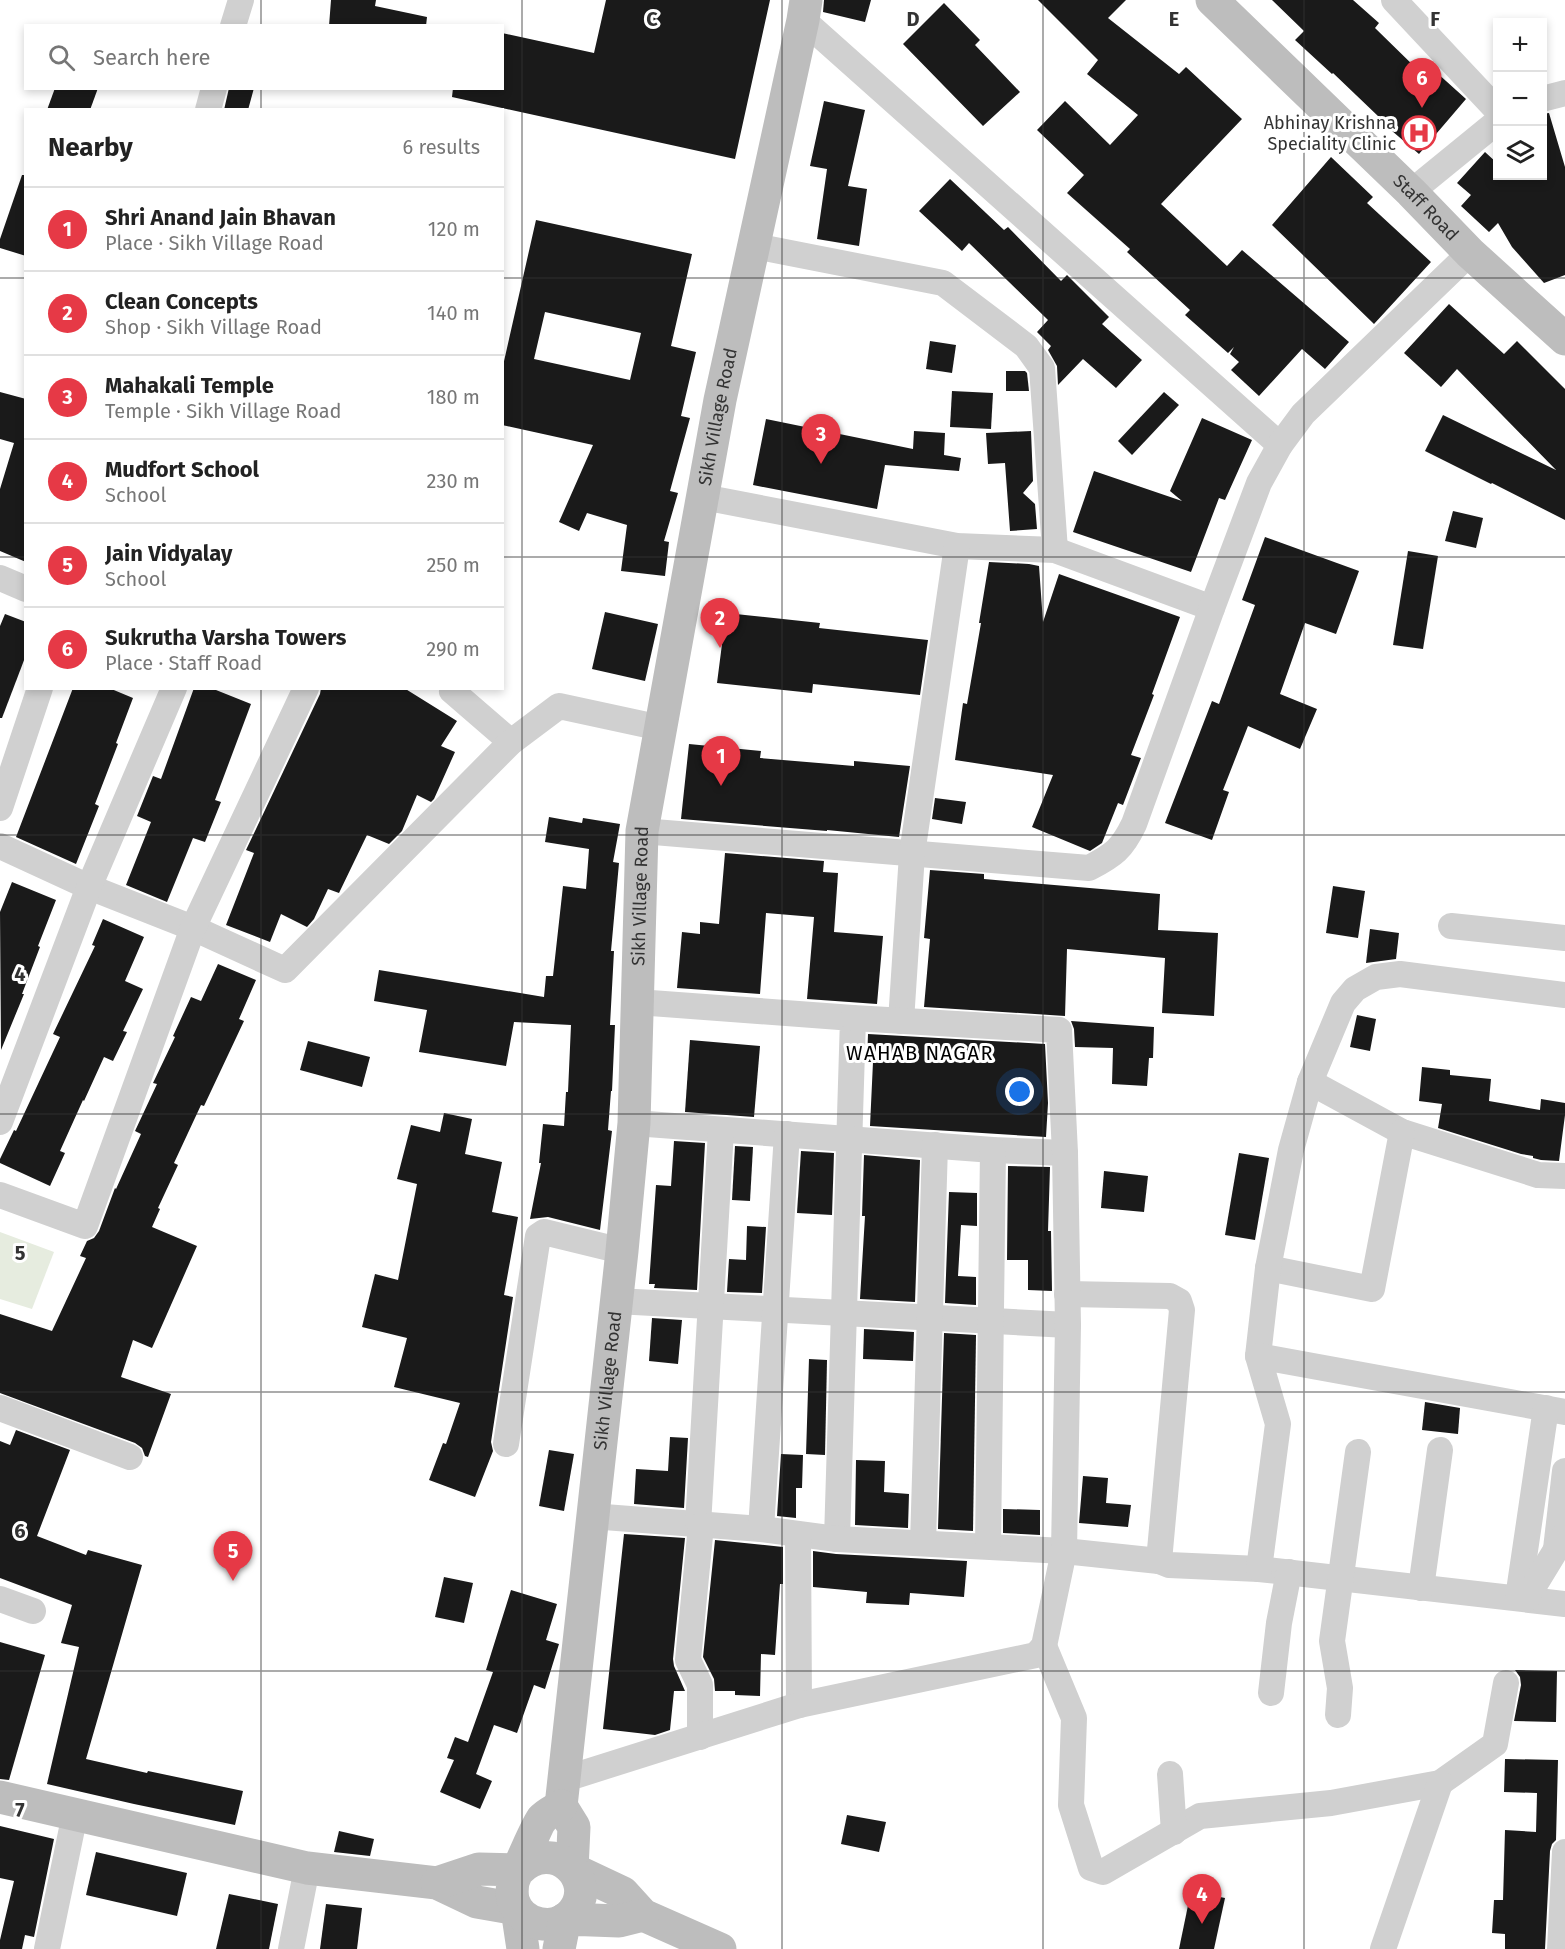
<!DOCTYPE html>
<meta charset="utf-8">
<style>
body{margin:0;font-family:"Fira Sans",sans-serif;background:#f2f2f2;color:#222}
.controls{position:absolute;right:18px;top:18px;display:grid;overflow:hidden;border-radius:0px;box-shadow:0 3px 9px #0003}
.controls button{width:54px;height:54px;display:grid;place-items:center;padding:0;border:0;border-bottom:2px solid #e0e0e0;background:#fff;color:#222;font:30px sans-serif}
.you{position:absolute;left:1020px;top:1092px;width:21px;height:21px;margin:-15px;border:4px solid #fff;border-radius:50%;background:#1a73e8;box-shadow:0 0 0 9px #1a73e833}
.badge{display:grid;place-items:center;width:39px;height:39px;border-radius:50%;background:#e63946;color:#fff;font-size:20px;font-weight:700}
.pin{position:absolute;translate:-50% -50px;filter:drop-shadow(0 2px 3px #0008)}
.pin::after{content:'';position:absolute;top:32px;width:21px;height:18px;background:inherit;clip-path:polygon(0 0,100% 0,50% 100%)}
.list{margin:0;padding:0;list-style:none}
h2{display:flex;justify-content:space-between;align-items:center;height:78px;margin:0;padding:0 24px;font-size:26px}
h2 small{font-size:20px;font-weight:400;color:#767676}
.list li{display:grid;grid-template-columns:39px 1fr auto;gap:18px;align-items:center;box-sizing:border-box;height:84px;padding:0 24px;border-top:2px solid #e0e0e0}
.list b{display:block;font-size:22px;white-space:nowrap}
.list p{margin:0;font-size:20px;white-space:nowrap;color:#767676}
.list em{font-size:20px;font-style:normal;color:#767676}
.icon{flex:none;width:33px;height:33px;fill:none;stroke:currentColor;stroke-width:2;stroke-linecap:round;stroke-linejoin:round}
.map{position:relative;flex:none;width:1565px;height:1949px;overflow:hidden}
.search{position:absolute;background:#fff;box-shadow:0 3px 9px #0003;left:24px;top:24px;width:480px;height:66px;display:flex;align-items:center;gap:15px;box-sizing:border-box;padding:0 21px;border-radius:0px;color:#767676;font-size:22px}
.panel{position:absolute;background:#fff;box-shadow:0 3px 9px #0003;left:24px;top:108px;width:480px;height:582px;border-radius:0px}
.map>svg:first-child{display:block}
.green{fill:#e6ecdf}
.building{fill:#1a1a1a;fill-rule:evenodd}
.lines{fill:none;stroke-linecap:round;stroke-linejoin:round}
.street{stroke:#d0d0d0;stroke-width:26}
.secondary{stroke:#bdbdbd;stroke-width:33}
.grid{fill:none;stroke:#333;stroke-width:1.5;stroke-opacity:0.55}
.labels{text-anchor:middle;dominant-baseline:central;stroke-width:6;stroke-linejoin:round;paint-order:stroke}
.poi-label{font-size:18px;fill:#333;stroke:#fff;text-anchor:end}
.street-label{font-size:18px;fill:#333;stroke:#fff}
.neighbourhood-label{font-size:20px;letter-spacing:1.5px;fill:#000;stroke:#fff}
.grid-label{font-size:20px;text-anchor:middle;font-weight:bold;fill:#333;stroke:#fff;stroke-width:6;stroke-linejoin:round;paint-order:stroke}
</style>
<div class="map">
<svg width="1565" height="1949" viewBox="0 0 1565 1949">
<rect width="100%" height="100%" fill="#fff"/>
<path class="green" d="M0,1232L54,1252L32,1309L0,1299Z"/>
<g class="building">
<path d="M331,0H376L375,6L427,17L426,26H329Z"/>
<path d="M606,0H770L735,159L452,97L453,88H502V33L594,53Z"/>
<path d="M824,0H871L865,22L823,12Z"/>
<path d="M1038,0H1126L1108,18L1179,74L1186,67L1242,119L1161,204L1227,266L1242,250L1349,342L1325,369L1302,349L1259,396L1231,370L1239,362L1230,354L1234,347L1228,353L1185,315L1190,310L1127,252L1130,249L1067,193L1084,175L1037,130L1065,101L1110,145L1138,115L1087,74L1098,60Z"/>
<path d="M1272,0H1353L1379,23L1375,28L1419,71L1426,63L1466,99L1419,154L1378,119L1379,117L1333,73L1332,74L1295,40L1304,31Z"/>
<path d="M944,3L980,40L975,45L1020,92L983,126L903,44Z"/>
<path d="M55,88H98L90,110H47Z"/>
<path d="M229,88H254L248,110H224Z"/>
<path d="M824,101L865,110L848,186L867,189L859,246L817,239L827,169L810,166Z"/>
<path d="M1549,113L1565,167V275L1544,283L1512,247L1498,223L1489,232L1461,206L1471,195L1457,183L1485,152L1497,163V176H1542V114Z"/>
<path d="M1331,157L1373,197L1367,203L1431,262L1374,324L1272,225Z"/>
<path d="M22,175H26V256L0,248V239Z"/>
<path d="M950,179L1004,230L1008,227L1061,281L1067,275L1109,317L1102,324L1142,360L1116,388L1083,359L1058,385L1057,366L1048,350L1051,346L1037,332L1048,320L969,243L962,251L919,211Z"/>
<path d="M536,220L692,254L671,346L696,352L681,416L690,418L670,491L678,493L664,541L669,542L665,576L621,571L627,525L587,513L579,531L559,522L593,445L502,425V370ZM545,312L641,333L630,380L534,359Z"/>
<path d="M1449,304L1504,354L1517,341L1565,389V520L1492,483L1491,484L1425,451L1443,415L1556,470L1457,369L1441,387L1404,353Z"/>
<path d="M930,341L956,345L952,373L926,369Z"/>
<path d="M1006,371H1025L1027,373L1029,391H1006Z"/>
<path d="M952,391L993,393L991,429L950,427Z"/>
<path d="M0,392L26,399V562L0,551V489L14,443L0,439Z"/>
<path d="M1164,392L1179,405L1132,455L1118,441Z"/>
<path d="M1202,418L1252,440L1225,500L1219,498L1191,572L1073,532L1094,471L1182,501L1170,491Z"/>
<path d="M766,419L913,449L914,431L945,433L944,455L961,458L959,471L885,465L877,509L753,485Z"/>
<path d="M1031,431L1033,481L1023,493L1035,504L1037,529L1010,531L1005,463L988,464L986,433Z"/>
<path d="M1453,511L1483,518L1476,548L1445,541Z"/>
<path d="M1265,537L1359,571L1336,634L1305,623L1280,694L1317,709L1300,749L1248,726L1223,790L1229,792L1212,840L1165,823L1212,701L1219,704L1255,605L1242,600Z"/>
<path d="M1408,551L1438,556L1423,649L1393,645Z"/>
<path d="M989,562L1029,564L1039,566L1043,622L1059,574L1180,617L1152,694L1154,695L1131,755L1141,758L1123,805L1118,803L1102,843L1090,851L1032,827L1053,775L955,760L963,703L967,704L981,623H979Z"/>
<path d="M605,612L658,624L645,681L592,669Z"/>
<path d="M726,613L820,623L819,628L928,640L920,695L813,684L812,693L717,683Z"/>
<path d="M5,614L26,622V655L2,718H0V626Z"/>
<path d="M73,688H109L133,698L116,743L118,744L95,804L99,806L76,864L16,837Z"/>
<path d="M194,688H211L251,704L215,800L221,802L205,842L193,838L167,902L126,885L151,822L137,816L153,776L161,779Z"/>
<path d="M321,688H404L457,721L441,746L455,752L434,799L431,802L417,795L402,831L389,844L367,835L339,893L328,889L314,919L307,927L281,914L270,942L226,925L254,853L246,850L320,694Z"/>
<path d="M689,744L761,751L760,758L854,766V761L910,766L899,837L827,830V831L681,819Z"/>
<path d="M935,798L966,802L962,824L932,819Z"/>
<path d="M549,817L582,823L583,818L620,824L613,862L619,863L611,951H614L610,1025H615L612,1091H611L608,1130L612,1131L600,1230L548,1217L530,1219L541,1163H539L543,1124L564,1126L566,1092H568L571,1025L514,1022L506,1066L419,1052L427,1010L374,1001L379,970L544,997L546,976H553L563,886L586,889L589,849L545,842Z"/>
<path d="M725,853L824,861L823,872L838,873L834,932L883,936L877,1004L807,999L814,917L766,913L760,994L677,988L682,932L700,934V922L719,924Z"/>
<path d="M930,870L984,874V879L1160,894L1158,930L1218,933L1214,1016L1162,1013L1165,958L1067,949L1065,1016L924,1007L930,939L924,938Z"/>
<path d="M12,882L56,900L38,946L40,947L22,994H24L1,1050L0,912Z"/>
<path d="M1333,886L1365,891L1358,938L1326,933Z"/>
<path d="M103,919L144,937L125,981L143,989L123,1031L127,1032L113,1061L104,1057L84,1101L83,1100L60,1151L65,1153L50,1186L0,1163V1159L14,1130L16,1131L60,1037L53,1034L95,946L92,945Z"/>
<path d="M1370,929L1399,933L1396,959L1366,963Z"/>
<path d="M218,964L256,980L239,1019L244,1021L204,1106L201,1105L174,1163L178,1165L158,1208L160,1209L152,1227L197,1246L152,1348L133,1340L121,1377L171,1394L148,1457L145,1456L142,1448L135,1443L0,1393V1314L52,1331L86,1258L80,1256L87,1241L94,1238L99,1231L115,1188L116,1189L141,1134L135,1131L157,1084L153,1083L175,1037L173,1036L191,997L201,1001Z"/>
<path d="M1357,1015L1376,1019L1370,1051L1350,1047Z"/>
<path d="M1071,1021L1154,1027L1153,1058H1149L1147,1086L1112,1084L1113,1048L1075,1047L1074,1029Z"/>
<path d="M868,1034L1045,1044L1048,1103L1046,1137L870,1126L873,1062H867Z"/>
<path d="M690,1040L760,1046L754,1117L685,1112Z"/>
<path d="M308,1041L370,1057L362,1087L300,1070Z"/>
<path d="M1422,1067L1450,1070V1075L1491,1079L1489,1101L1540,1110L1541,1099L1565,1103V1115L1559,1161L1541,1160L1533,1158V1156L1521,1154L1438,1128L1442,1104L1419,1101Z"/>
<path d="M444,1113L472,1119L465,1154L502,1162L492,1212L518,1217L504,1295L513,1297L491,1442L493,1451L475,1497L429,1480L443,1443L446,1444L460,1403L394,1387L407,1338L362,1327L375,1274L398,1280L417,1184L397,1179L411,1125L440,1132Z"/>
<path d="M674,1141L705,1143L697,1290L654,1288L655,1284H649L656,1185L671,1186Z"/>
<path d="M735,1146L753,1147L750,1201L732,1200Z"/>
<path d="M801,1151L834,1153L832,1215L797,1213Z"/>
<path d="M1239,1153L1269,1158L1255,1240L1225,1235Z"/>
<path d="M864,1155L920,1160L915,1302L860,1299L865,1216H862Z"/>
<path d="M1008,1166L1050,1167L1048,1231H1051L1052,1291L1028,1290V1260H1007Z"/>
<path d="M1104,1171L1148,1176L1144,1212L1101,1208Z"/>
<path d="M949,1192L977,1193V1226L961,1225L958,1276L976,1277V1305L945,1303Z"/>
<path d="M747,1226L766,1227L762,1293L727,1292L729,1259L746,1260Z"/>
<path d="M652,1318L682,1320L678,1364L649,1361Z"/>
<path d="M864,1329L914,1332L913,1361L863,1359Z"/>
<path d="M944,1333L976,1335L973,1531L938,1529Z"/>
<path d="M809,1359L827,1360L825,1455L806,1454Z"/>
<path d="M1425,1402L1460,1408L1458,1434L1422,1430Z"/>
<path d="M16,1430L70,1450L37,1536L86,1555L88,1550L142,1565L86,1759L147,1773L148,1771L243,1791L235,1825L134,1804L47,1784L79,1647L61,1643L72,1605L0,1578V1441L10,1445Z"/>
<path d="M670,1437L688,1438L684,1508L634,1504L636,1469L668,1471Z"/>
<path d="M549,1450L574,1454L564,1511L539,1506Z"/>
<path d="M781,1454L803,1455L802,1488H796V1518L777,1516Z"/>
<path d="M856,1460L885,1461L884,1492L909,1494L908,1528L855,1525Z"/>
<path d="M1083,1476L1108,1478L1106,1503L1131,1505L1128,1527L1079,1523Z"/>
<path d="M1003,1509L1040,1510V1535L1003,1533Z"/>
<path d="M624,1534L685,1538L673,1659L674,1666L685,1691H674L670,1730L655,1735L603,1729Z"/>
<path d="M715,1540L783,1547V1584H780L775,1655L761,1654L760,1696L735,1695V1691H715L714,1679L703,1657Z"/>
<path d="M813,1551L836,1554L967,1561L964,1597L910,1593L909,1605L866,1603L867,1592L813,1587Z"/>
<path d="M444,1577L473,1583L464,1623L435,1617Z"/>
<path d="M511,1590L557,1604L546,1640L559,1644L545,1689L534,1685L517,1733L494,1725L476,1774L492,1781L480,1809L440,1792L454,1760L447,1758L455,1737L468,1742L493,1672L486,1670Z"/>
<path d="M0,1642L45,1655L9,1780L0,1779Z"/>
<path d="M1515,1670L1557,1671L1556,1722L1514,1721L1521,1685L1520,1677Z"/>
<path d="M1505,1759L1558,1760L1556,1840L1552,1844L1550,1851L1545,1949H1505V1934L1492,1933L1494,1900H1503L1505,1830L1536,1832L1537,1793L1504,1792Z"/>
<path d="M847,1815L886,1822L879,1852L841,1844Z"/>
<path d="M0,1826L54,1839L34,1937L25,1935L22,1949H0V1940L14,1881L0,1878Z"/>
<path d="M339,1831L374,1839L370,1856L334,1852Z"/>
<path d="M96,1852L187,1873L177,1916L86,1895Z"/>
<path d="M1191,1891L1225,1898L1214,1949H1179Z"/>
<path d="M229,1894L278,1904L269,1949H216Z"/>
<path d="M326,1904L362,1908L357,1949H320Z"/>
</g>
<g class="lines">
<g class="street">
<path d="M1394,0L1498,111"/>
<path d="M803,20L1280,445"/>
<path d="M233,26L241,0"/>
<path d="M1542,99L1565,93"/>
<path d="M208,110L214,88"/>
<path d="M1411,192L1498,121"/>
<path d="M754,246L943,283L1026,346L1042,368L1055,550"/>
<path d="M703,497L957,546L1055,550L1212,608"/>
<path d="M0,578L26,589"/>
<path d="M453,688L452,691L511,742"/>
<path d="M0,808L40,688"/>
<path d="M642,831L1089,868C1114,855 1122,849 1134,824L1212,608L1259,483L1280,445L1303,414L1470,253"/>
<path d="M0,846L89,887L193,928L285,970L511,742L559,706L661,728"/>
<path d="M1451,926L1565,938"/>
<path d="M637,1002L853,1018L837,1539"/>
<path d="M901,1021L912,854L957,546"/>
<path d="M1310,1082L1402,1132L1538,1175L1565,1176"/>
<path d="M0,1122L89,887L174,688"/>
<path d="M634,1123L993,1150L1065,1153"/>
<path d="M0,1195L85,1226L193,928L306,688"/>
<path d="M1268,1268L1372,1289L1402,1132"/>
<path d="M1067,1294L1170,1296L1179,1301L1182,1310L1159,1561"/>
<path d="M616,1301L1068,1325"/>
<path d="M1258,1356L1268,1268L1291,1150L1310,1082L1343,1003L1355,989L1376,977L1400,974L1565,995"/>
<path d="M0,1408L130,1457"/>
<path d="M506,1444L538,1236L544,1232L622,1251"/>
<path d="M591,1516L761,1529L837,1539L1064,1551L1159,1561L1169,1565L1259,1569L1565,1604"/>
<path d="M698,1525L721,1130"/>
<path d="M761,1529L787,1134"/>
<path d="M798,1535L799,1705"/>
<path d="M923,1543L935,1145"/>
<path d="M988,1546L993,1150"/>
<path d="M1556,1549L1565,1471"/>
<path d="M1259,1569L1278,1424L1258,1356L1565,1412"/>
<path d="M1421,1588L1440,1450"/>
<path d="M1518,1598L1546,1408"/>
<path d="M0,1599L33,1611"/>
<path d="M1526,1599L1565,1535"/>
<path d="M1044,1646L1074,1718L1071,1805L1091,1868L1103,1872L1200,1816L1331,1803L1440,1783L1495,1744L1506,1683"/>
<path d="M1271,1693L1279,1623L1289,1572"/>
<path d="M1338,1715L1340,1688L1332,1641L1358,1452"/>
<path d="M700,1737V1685L688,1660L701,1525"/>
<path d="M1170,1774L1174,1832"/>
<path d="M565,1779L799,1705L1036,1655L1044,1646L1064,1551L1068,1325L1065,1153L1059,1030L853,1018"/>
<path d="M47,1949L75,1814"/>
<path d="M291,1949L307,1868"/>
<path d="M1383,1949L1440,1783"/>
<path d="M1560,1949L1565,1852"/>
</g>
<g class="secondary">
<path id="s1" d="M1212,0L1411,192L1470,253L1565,339"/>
<path d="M0,1797L307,1868L437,1883L477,1902L517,1909L523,1949"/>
<path id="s2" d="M561,1806L622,1251L634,1123L642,831L720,400L803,20L806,0"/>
<path d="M561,1806L574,1827L572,1869L623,1893L643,1915L720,1949"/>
<path d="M437,1883L479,1869L519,1870C553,1836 599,1879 573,1912C556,1933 521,1926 513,1900C512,1895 512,1888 513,1882C515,1876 538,1823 542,1819C546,1814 555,1810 561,1806"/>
<path d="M559,1949L565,1919L619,1921L643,1915"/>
</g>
</g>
<path class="grid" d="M261,0V26M522,0V1949M782,0V1949M1043,0V1949M1304,0V1949M261,88V110M0,278H26M502,278H1565M0,557H26M502,557H1565M261,688V1949M0,835H1565M0,1114H1565M0,1392H1565M0,1671H1565"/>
<defs>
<symbol id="hospital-ring" viewBox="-11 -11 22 22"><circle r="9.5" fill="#fff" stroke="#e63946" stroke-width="1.5"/><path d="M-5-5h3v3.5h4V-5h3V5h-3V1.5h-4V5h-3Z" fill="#e63946"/></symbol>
</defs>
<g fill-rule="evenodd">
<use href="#hospital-ring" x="1400" y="114" width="38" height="38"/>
</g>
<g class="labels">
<g class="poi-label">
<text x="1396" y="123">Abhinay Krishna<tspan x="1396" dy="21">Speciality Clinic</tspan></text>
</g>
<g class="street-label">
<text stroke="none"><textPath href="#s1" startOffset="298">Staff Road</textPath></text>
<text stroke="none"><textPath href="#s2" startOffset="1400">Sikh Village Road</textPath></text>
<text stroke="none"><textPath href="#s2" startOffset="914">Sikh Village Road</textPath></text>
<text stroke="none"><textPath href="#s2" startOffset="428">Sikh Village Road</textPath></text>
</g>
<g class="neighbourhood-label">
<text x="920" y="1053">WAHAB NAGAR</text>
</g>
</g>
<g class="grid-label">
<text x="652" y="26">C</text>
<text x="913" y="26">D</text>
<text x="1174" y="26">E</text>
<text x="1435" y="26">F</text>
<text x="20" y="981">4</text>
<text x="20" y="1260">5</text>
<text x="20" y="1538">6</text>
<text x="20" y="1817">7</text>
</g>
</svg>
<div class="controls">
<button>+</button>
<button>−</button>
<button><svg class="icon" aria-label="layers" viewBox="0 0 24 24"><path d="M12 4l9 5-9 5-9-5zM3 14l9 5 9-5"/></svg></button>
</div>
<div class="you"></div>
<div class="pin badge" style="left:721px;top:786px">1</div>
<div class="pin badge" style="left:720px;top:648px">2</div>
<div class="pin badge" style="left:821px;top:464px">3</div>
<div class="pin badge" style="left:1202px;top:1924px">4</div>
<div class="pin badge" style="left:233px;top:1581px">5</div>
<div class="pin badge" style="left:1422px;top:108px">6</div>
<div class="search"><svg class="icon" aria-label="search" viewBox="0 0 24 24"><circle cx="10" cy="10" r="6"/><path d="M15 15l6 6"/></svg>Search here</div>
<section class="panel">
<h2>Nearby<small>6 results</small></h2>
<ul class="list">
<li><span class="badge">1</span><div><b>Shri Anand Jain Bhavan</b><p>Place · Sikh Village Road</p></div><em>120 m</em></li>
<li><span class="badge">2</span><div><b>Clean Concepts</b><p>Shop · Sikh Village Road</p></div><em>140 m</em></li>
<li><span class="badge">3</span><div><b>Mahakali Temple</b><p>Temple · Sikh Village Road</p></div><em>180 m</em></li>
<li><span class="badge">4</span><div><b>Mudfort School</b><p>School</p></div><em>230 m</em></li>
<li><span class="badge">5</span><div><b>Jain Vidyalay</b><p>School</p></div><em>250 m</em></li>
<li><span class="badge">6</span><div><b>Sukrutha Varsha Towers</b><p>Place · Staff Road</p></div><em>290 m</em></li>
</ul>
</section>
</div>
